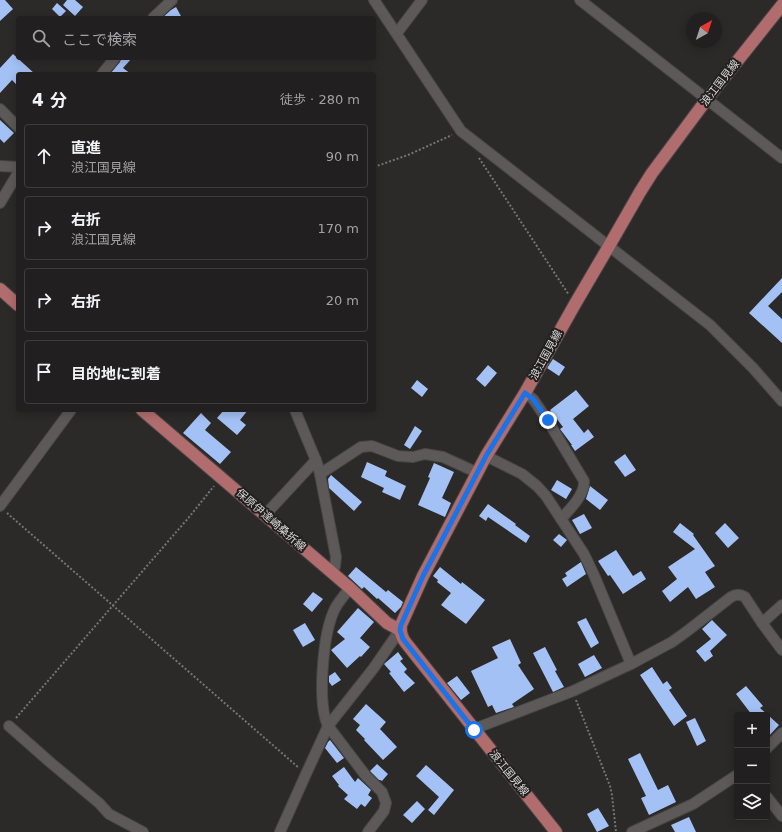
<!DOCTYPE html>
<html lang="ja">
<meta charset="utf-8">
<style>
body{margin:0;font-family:"DejaVu Sans","Noto Sans JP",sans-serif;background:#292728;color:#f1f3f6}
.controls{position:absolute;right:12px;bottom:12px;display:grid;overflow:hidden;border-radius:4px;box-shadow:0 2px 10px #0003}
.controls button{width:36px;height:36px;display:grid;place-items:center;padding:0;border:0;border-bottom:1px solid #3e3d3d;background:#211f1f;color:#f1f3f6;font:20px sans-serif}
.compass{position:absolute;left:686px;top:12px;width:36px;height:36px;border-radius:50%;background:#211f1f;box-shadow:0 2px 10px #0003;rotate:39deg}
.stop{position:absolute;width:12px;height:12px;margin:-9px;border:3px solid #1a73e8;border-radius:50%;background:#fff}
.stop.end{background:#1a73e8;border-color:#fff;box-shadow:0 1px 4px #0008}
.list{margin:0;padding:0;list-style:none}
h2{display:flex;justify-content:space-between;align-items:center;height:52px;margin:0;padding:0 16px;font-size:17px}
h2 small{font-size:13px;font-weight:400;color:#a2a2a4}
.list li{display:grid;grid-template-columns:26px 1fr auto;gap:12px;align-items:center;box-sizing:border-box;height:64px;margin:0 8px 8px;padding:0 8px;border:1px solid #3e3d3d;border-radius:4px}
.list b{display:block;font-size:15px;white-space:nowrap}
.list p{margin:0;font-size:13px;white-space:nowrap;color:#a2a2a4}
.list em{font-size:13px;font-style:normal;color:#a2a2a4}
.icon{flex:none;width:22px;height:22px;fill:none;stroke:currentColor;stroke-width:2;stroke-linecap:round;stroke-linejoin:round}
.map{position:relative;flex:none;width:782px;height:832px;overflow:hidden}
.search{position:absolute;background:#211f1f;box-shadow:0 2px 10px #0003;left:16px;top:16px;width:360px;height:44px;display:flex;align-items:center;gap:10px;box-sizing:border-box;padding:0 14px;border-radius:4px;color:#a2a2a4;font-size:15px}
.panel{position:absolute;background:#211f1f;box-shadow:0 2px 10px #0003;left:16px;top:72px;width:360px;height:340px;border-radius:4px}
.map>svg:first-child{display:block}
.building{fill:#a4c1f5}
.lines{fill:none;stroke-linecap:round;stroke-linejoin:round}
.minor-casing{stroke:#484645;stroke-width:12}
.major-casing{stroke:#484645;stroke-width:14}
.path{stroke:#777474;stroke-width:2;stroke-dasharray:2 2;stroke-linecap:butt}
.minor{stroke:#5d5959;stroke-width:10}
.major{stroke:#b16d6d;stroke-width:12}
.route{stroke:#1a73e8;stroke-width:5}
.labels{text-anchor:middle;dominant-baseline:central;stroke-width:4;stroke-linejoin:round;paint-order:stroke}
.street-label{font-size:11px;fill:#dbd9d8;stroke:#22201f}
</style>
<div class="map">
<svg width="782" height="832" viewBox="0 0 782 832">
<rect width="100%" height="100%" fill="#2c2929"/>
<g class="building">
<path d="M0,0H5L13,9L0,21Z"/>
<path d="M67,0H75L83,7L75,16L63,5Z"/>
<path d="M57,3L66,11L60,17L52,9Z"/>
<path d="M176,7L182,18H162L171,10Z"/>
<path d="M13,54L35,74H18V86L12,80L0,93V68Z"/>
<path d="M121,58H132L123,68L131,74H110L120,62Z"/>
<path d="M0,120L14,133L4,143L0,139Z"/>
<path d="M782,278V292L768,306L782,319V343L749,313Z"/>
<path d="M553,359L565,367L559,376L547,368Z"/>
<path d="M488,365L497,373L485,387L476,379Z"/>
<path d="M417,380L428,389L422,397L411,388Z"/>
<path d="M576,390L589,406L573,419L584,433L588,429L594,437L575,451L571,445H572L560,429L563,427L550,410Z"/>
<path d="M224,410H248L240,420L246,425L237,435L217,418Z"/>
<path d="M201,413L211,423L205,430L231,452L220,464L183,433Z"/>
<path d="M415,426L422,431L410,449L404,445Z"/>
<path d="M625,454L636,470L625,477L614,462Z"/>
<path d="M367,462L387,471L385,476L406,486L400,500L382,492L384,488L361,477Z"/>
<path d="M434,463L454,472L442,498L451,503L445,517L418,505L430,478L428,477Z"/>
<path d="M331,475L362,502L354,511L329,488L328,479Z"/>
<path d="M557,480L572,489L566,499L551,490Z"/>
<path d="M590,486L608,500L600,510L586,499Z"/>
<path d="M488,504L516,524L515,525L530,536L526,543L488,517L486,521L479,516Z"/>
<path d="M584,514L592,528L580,534L572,520Z"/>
<path d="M680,523L694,534L693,535L715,566L705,572L715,587L696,599L688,587L670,602L662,591L677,579L668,567L695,549L673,532Z"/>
<path d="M725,523L739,538L728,548L715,533Z"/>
<path d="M559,534L567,540L561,547L553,540Z"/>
<path d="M616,550L633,576L641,571L646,579L623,594L610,575L608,576L598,561Z"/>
<path d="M581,562L586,574L567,587L562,579L567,576L565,573Z"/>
<path d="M356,567L386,592L388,590L403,602L401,607L395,613L378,598L377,599L364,587L362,589L348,576Z"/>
<path d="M440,567L461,584L462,582L485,600L466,624L441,605L451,593L437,582L438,580L433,576Z"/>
<path d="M313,592L323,599L312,612L303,604Z"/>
<path d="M358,608L374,622L360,638L370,647L361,657L360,656L347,668L331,650L345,639L337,632Z"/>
<path d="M586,618L599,643L591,648L577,622Z"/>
<path d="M712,620L727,635L710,651L713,656L705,662L696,651L711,639L702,629Z"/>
<path d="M305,623L315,640L303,647L293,630Z"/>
<path d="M510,639L521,663L518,665L534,689L512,704L514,707L496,713L492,705L488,707L471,671L498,658L492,647Z"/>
<path d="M545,647L557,670L555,671L564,687L553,692L533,653Z"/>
<path d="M398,652L403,659L400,661L407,669L404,672L415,683L404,692L389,673L391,672L384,664Z"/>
<path d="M594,655L602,668L585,677L578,664Z"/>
<path d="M652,667L663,684L667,681L672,688L669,690L687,716L674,726L640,675Z"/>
<path d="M335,672L341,680L332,686L329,682V676Z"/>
<path d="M457,676L470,693L461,700L447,683Z"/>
<path d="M746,686L763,706L760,708L779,725L767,738V715H752L736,694Z"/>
<path d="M366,704L386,722L380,729L397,747L383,760L364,740L365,739L356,730L360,725L353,719Z"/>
<path d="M695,718L706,741L697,746L686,722Z"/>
<path d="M330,740L344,758L337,763L325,748L328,742Z"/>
<path d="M640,753L658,790L668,785L676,802L649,815L641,798L646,796L628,759Z"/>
<path d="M377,764L388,774L382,781L380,780H379L370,771Z"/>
<path d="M426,765L454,790L434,815L428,810L439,797L416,776Z"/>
<path d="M344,767L355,782L358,778L371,790L368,795L372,798L365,807L361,804L357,809L344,799L348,795L338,786L339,785L332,776Z"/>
<path d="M417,801L425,809L412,823L403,815Z"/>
<path d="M598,808L609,826L597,832L587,814Z"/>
<path d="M689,817L696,832H675L671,825Z"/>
</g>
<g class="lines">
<defs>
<g id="minor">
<path d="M374,0L461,131L710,325L753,368L782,401"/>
<path d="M580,0L782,158"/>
<path d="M153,18L172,0"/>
<path d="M397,33L422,0"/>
<path d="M102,74L115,58"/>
<path d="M0,109L18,127"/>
<path d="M0,166L18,167"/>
<path d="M0,203L18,173"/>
<path d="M525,393L533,399L548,421L584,481C585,495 569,510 561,519"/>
<path d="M295,410L317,463L320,474L336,557L335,566L333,573"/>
<path d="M486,456L522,474L537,486L546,496L584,554L594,575L631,664"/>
<path d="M320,474L361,447L372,446L398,456L413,457L425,454L443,457L478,473"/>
<path d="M0,506L71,410"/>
<path d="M265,515L316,460"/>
<path d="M350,588C344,596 336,604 333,613C323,637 317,703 328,726L366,776L382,792L386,803L384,811L368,832"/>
<path d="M762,623L782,605"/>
<path d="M9,726L51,763L99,803L109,814L143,832"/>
<path d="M474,729L573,691L631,664L672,642L686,632L731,597C736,594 740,594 745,597L762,623L782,650"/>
<path d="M767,748L782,733"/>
<path d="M767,797L782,816"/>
<path d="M280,832L306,774L328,726L373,669L400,630"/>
<path d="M632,832L693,804L737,775"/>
</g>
<g id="major">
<path d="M0,289L18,305"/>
<path d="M142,410L350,588L387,623L400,630"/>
<path d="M556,832L406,643C401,637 400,632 401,625L423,576L486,456L525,393L575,304L609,246L640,192L652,173L707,99L782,5"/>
</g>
</defs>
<use href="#minor" class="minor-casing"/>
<use href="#major" class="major-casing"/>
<g class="path">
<path d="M479,158L569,295"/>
<path d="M374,167L408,155L452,135"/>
<path d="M7,513L299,768"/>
<path d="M576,700L610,786L612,795L616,832"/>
<path d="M16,718L190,516L214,486"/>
</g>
<use href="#minor" class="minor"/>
<use href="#major" class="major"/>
</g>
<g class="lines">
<path class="route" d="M474,730L403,639L400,630L401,625L423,576L486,456L525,393L533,399L548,420"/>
</g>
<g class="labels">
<g class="street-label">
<text transform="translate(720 83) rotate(-52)">浪江国見線</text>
<text transform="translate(546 355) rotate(-61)">浪江国見線</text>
<text transform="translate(271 520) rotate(41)">保原伊達崎桑折線</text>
<text transform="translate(509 773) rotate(51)">浪江国見線</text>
</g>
</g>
</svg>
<div class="controls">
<button>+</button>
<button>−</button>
<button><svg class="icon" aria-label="layers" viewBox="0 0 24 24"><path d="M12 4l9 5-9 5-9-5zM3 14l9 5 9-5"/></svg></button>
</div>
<svg class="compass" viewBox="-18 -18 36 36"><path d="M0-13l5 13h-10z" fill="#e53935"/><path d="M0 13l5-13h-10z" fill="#a2a2a4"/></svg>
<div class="stop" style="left:474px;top:730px"></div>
<div class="stop end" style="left:548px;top:420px"></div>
<div class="search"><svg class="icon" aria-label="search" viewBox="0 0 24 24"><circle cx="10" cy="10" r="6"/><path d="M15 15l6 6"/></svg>ここで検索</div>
<section class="panel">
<h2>4 分<small>徒歩 · 280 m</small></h2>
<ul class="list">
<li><svg class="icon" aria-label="ahead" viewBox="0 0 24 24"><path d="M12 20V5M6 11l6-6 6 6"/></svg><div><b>直進</b><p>浪江国見線</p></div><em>90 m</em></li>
<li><svg class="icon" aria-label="right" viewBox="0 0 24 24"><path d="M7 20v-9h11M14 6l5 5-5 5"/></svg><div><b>右折</b><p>浪江国見線</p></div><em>170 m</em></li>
<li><svg class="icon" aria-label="right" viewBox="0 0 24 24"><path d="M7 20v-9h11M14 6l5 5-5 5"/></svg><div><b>右折</b></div><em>20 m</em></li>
<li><svg class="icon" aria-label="arrive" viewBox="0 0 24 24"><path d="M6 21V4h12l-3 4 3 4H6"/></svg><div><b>目的地に到着</b></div></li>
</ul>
</section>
</div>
